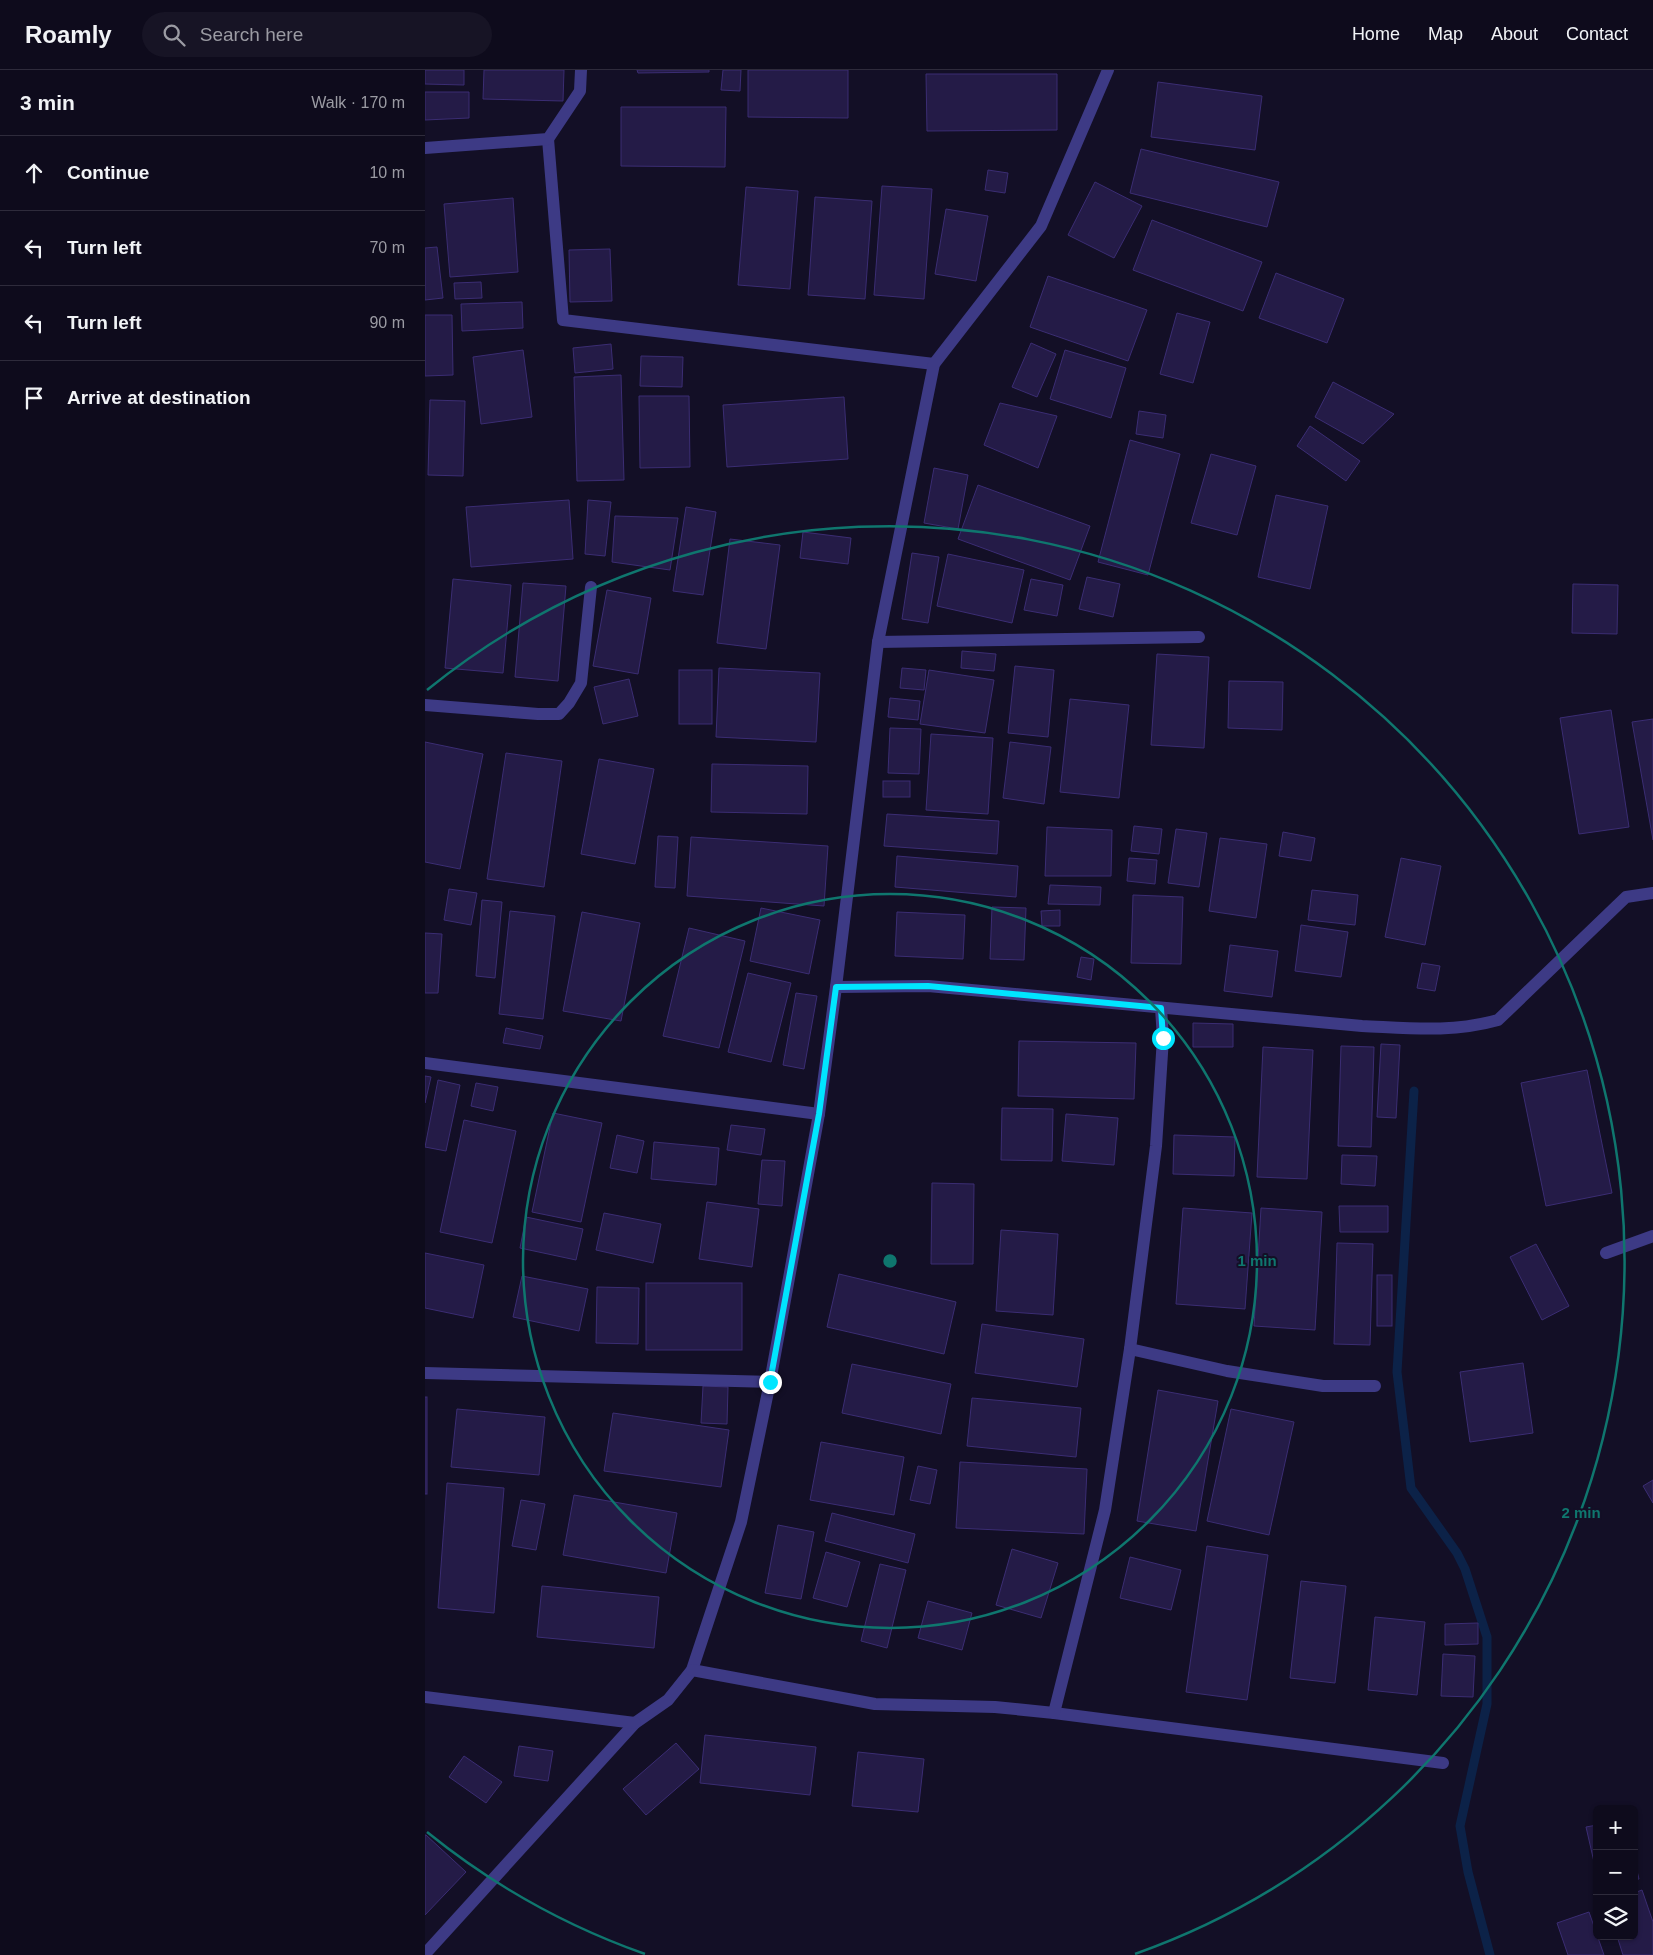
<!DOCTYPE html>
<meta charset="utf-8">
<style>
body{margin:0;font-family:Helvetica,sans-serif;background:#171425;color:#f1f3f6}
.controls{position:absolute;right:15px;bottom:15px;display:grid;overflow:hidden;border-radius:8px;box-shadow:0 1px 4px #0004}
.controls button{width:45px;height:45px;display:grid;place-items:center;padding:0;border:0;border-bottom:1px solid #2e2b3b;background:#0e0b1c;color:#f1f3f6;font:25px sans-serif}
.stop{position:absolute;width:15px;height:15px;margin:-11px;border:4px solid #00e5ff;border-radius:50%;background:#fff}
.stop.end{background:#00e5ff;border-color:#fff;box-shadow:0 1px 5px #0008}
.list{margin:0;padding:0;list-style:none}
h2{display:flex;justify-content:space-between;align-items:center;height:65px;margin:0;padding:0 20px;font-size:21px}
h2 small{font-size:16px;font-weight:400;color:#9b9ba3}
.list li{display:grid;grid-template-columns:32px 1fr auto;gap:15px;align-items:center;box-sizing:border-box;height:75px;padding:0 20px;border-top:1px solid #2e2b3b}
.list b{display:block;font-size:19px;white-space:nowrap}
.list em{font-size:16px;font-style:normal;color:#9b9ba3}
.icon{flex:none;width:28px;height:28px;fill:none;stroke:currentColor;stroke-width:2;stroke-linecap:round;stroke-linejoin:round}
.map{position:relative;flex:none;width:1228px;height:1885px;overflow:hidden}
header{display:flex;align-items:center;gap:30px;box-sizing:border-box;height:70px;padding:0 25px;background:#0e0b1c;border-bottom:1px solid #2e2b3b}
header strong{font-size:24px}
nav{display:flex;gap:28px;margin-inline-start:auto;font-size:18px}
.search{width:350px;height:45px;background:#171425;display:flex;align-items:center;gap:12px;box-sizing:border-box;padding:0 18px;border-radius:28px;color:#9b9ba3;font-size:19px}
main{display:flex}
aside{flex:1;background:#0e0b1c}
.map>svg:first-child{display:block}
.lines{fill:none;stroke-linecap:round;stroke-linejoin:round}
.stream{stroke:#0c2248;stroke-width:9}
.building{fill:#241b47;stroke:#3b2d73}
.minor{stroke:#3d3a85;stroke-width:12}
.route{stroke:#00e5ff;stroke-width:6}
.ring{fill:none;stroke:#0f766e;stroke-width:2.5}
.centre{fill:#0f766e;stroke:#130f26;stroke-width:2.5}
.ring-label{font-size:15px;text-anchor:middle;font-weight:bold;fill:#0f766e;stroke:#130f26;stroke-width:4;stroke-linejoin:round;paint-order:stroke}
</style>
<header>
<strong>Roamly</strong>
<div class="search"><svg class="icon" aria-label="search" viewBox="0 0 24 24"><circle cx="10" cy="10" r="6"/><path d="M15 15l6 6"/></svg>Search here</div>
<nav><a>Home</a><a>Map</a><a>About</a><a>Contact</a></nav>
</header>
<main>
<aside>
<h2>3 min<small>Walk · 170 m</small></h2>
<ul class="list">
<li><svg class="icon" aria-label="ahead" viewBox="0 0 24 24"><path d="M12 20V5M6 11l6-6 6 6"/></svg><div><b>Continue</b></div><em>10 m</em></li>
<li><svg class="icon" aria-label="left" viewBox="0 0 24 24"><path d="M17 20v-9H6M10 6l-5 5 5 5"/></svg><div><b>Turn left</b></div><em>70 m</em></li>
<li><svg class="icon" aria-label="left" viewBox="0 0 24 24"><path d="M17 20v-9H6M10 6l-5 5 5 5"/></svg><div><b>Turn left</b></div><em>90 m</em></li>
<li><svg class="icon" aria-label="arrive" viewBox="0 0 24 24"><path d="M6 21V4h12l-3 4 3 4H6"/></svg><div><b>Arrive at destination</b></div></li>
</ul>
</aside>
<div class="map">
<svg width="1228" height="1885" viewBox="0 0 1228 1885">
<rect width="100%" height="100%" fill="#130f26"/>
<g class="lines">
<path class="stream" d="M989,1021L972,1302L986,1418L1032,1483L1040,1499L1062,1567V1634L1035,1756L1043,1802L1065,1885"/>
</g>
<g class="building">
<path d="M0,0H39V15L0,14Z"/>
<path d="M59,0H139L138,31L58,29Z"/>
<path d="M212,0H284V2L213,3Z"/>
<path d="M298,0H316L315,21L296,20Z"/>
<path d="M323,0H423V48L323,47Z"/>
<path d="M501,4H632V60L502,61Z"/>
<path d="M733,12L837,26L830,80L726,67Z"/>
<path d="M0,22H44V48L0,50Z"/>
<path d="M196,37H301L300,97L196,96Z"/>
<path d="M716,79L854,112L842,157L705,123Z"/>
<path d="M563,100L583,103L580,123L560,120Z"/>
<path d="M670,112L717,136L689,188L643,165Z"/>
<path d="M457,116L507,119L499,229L449,225Z"/>
<path d="M321,117L373,121L365,219L313,215Z"/>
<path d="M390,127L447,131L440,229L383,225Z"/>
<path d="M88,128L93,202L25,207L19,134Z"/>
<path d="M521,139L563,146L551,211L510,204Z"/>
<path d="M727,150L837,192L818,241L708,200Z"/>
<path d="M12,177L18,228L0,230V178Z"/>
<path d="M185,179L187,231L145,232L144,180Z"/>
<path d="M851,203L919,229L902,273L834,248Z"/>
<path d="M623,206L722,240L703,291L605,257Z"/>
<path d="M56,212L57,228L30,229L29,213Z"/>
<path d="M97,232L98,258L37,261L36,234Z"/>
<path d="M752,243L785,252L768,313L735,304Z"/>
<path d="M0,245H27L28,305L0,306Z"/>
<path d="M606,273L631,284L612,327L587,317Z"/>
<path d="M186,274L188,299L150,303L148,278Z"/>
<path d="M98,280L107,347L56,354L48,287Z"/>
<path d="M640,280L701,298L686,348L625,329Z"/>
<path d="M216,286L258,287L257,317L215,316Z"/>
<path d="M196,305L199,410L152,411L149,307Z"/>
<path d="M908,312L969,344L938,374L890,347Z"/>
<path d="M214,326H264L265,397L215,398Z"/>
<path d="M419,327L423,389L302,397L298,335Z"/>
<path d="M5,330L40,331L38,406L3,405Z"/>
<path d="M575,333L632,346L613,398L559,375Z"/>
<path d="M714,341L741,345L738,368L711,364Z"/>
<path d="M885,356L935,391L921,411L872,376Z"/>
<path d="M705,370L755,384L723,505L673,492Z"/>
<path d="M786,384L831,396L812,465L766,453Z"/>
<path d="M509,398L543,405L533,459L499,453Z"/>
<path d="M553,415L665,456L645,510L533,469Z"/>
<path d="M851,425L903,436L885,519L833,507Z"/>
<path d="M144,430L148,489L46,497L41,437Z"/>
<path d="M163,430L186,432L180,486L160,484Z"/>
<path d="M261,437L291,442L278,525L248,521Z"/>
<path d="M190,446L253,448L245,500L187,492Z"/>
<path d="M378,462L426,468L423,494L375,488Z"/>
<path d="M305,469L355,475L341,579L292,573Z"/>
<path d="M487,483L514,487L503,553L477,549Z"/>
<path d="M523,484L599,500L587,553L512,536Z"/>
<path d="M662,507L695,514L688,547L654,539Z"/>
<path d="M28,509L86,515L78,603L20,598Z"/>
<path d="M606,509L638,515L632,546L599,540Z"/>
<path d="M98,513L141,516L133,611L90,607Z"/>
<path d="M1148,514L1193,515L1192,564L1147,563Z"/>
<path d="M182,520L226,528L213,604L168,596Z"/>
<path d="M537,581L571,584L569,601L536,598Z"/>
<path d="M732,584L784,587L779,678L726,675Z"/>
<path d="M590,596L629,600L623,667L583,663Z"/>
<path d="M294,598L395,603L391,672L291,667Z"/>
<path d="M477,598L501,600L499,620L475,618Z"/>
<rect x="254" y="600" width="33" height="54"/>
<path d="M504,600L569,610L560,663L495,654Z"/>
<path d="M204,609L213,646L178,654L169,617Z"/>
<path d="M804,611L858,612L857,660L803,658Z"/>
<path d="M465,628L495,631L493,650L463,647Z"/>
<path d="M645,629L704,635L694,728L635,722Z"/>
<path d="M1186,640L1204,757L1154,764L1135,648Z"/>
<path d="M1228,649V770L1207,652Z"/>
<path d="M465,658L496,659L494,704L463,703Z"/>
<path d="M506,664L568,668L563,744L501,740Z"/>
<path d="M0,672L58,684L35,799L0,792Z"/>
<path d="M585,672L626,677L619,734L578,728Z"/>
<path d="M81,683L137,691L119,817L62,809Z"/>
<path d="M174,689L229,699L210,794L156,784Z"/>
<path d="M287,694L383,696L382,744L286,742Z"/>
<rect x="458" y="711" width="27" height="16"/>
<path d="M462,744L574,751L572,784L459,776Z"/>
<path d="M709,756L737,759L734,784L706,781Z"/>
<path d="M622,757L687,760L686,806H620Z"/>
<path d="M751,759L782,763L774,817L743,813Z"/>
<path d="M858,762L890,768L886,791L854,786Z"/>
<path d="M233,766L253,767L250,818L230,817Z"/>
<path d="M266,767L403,776L399,836L262,826Z"/>
<path d="M795,768L842,774L831,848L784,841Z"/>
<path d="M472,786L593,796L591,827L470,817Z"/>
<path d="M704,788L732,790L730,814L702,811Z"/>
<path d="M976,788L1016,796L1000,875L960,867Z"/>
<path d="M625,815L676,817L675,835L623,834Z"/>
<path d="M24,819L52,823L46,855L19,850Z"/>
<path d="M887,820L933,825L930,855L883,850Z"/>
<path d="M708,825L758,827L756,894L706,893Z"/>
<path d="M57,830L77,832L70,908L51,906Z"/>
<path d="M567,837L601,838L599,890L565,889Z"/>
<path d="M336,838L395,850L384,904L325,891Z"/>
<path d="M635,840V856H617L616,841Z"/>
<path d="M85,841L130,846L118,949L74,944Z"/>
<path d="M157,842L215,853L196,951L138,941Z"/>
<path d="M472,842L540,845L538,889L470,886Z"/>
<path d="M876,855L923,862L916,907L870,901Z"/>
<path d="M264,858L320,871L294,978L238,966Z"/>
<path d="M0,863L17,864L13,923H0Z"/>
<path d="M805,875L853,881L847,927L799,921Z"/>
<path d="M656,887L669,889L666,910L652,907Z"/>
<path d="M997,893L1015,896L1010,921L992,918Z"/>
<path d="M323,903L366,913L346,992L303,982Z"/>
<path d="M371,923L392,926L379,999L358,995Z"/>
<path d="M768,953L808,954V977H768Z"/>
<path d="M81,958L118,966L115,979L78,973Z"/>
<path d="M594,971L711,973L709,1029L593,1026Z"/>
<path d="M956,974L975,975L971,1048L952,1047Z"/>
<path d="M916,976L949,977L946,1077L913,1076Z"/>
<path d="M838,977L888,980L882,1109L832,1107Z"/>
<path d="M1162,1000L1187,1123L1121,1136L1096,1013Z"/>
<path d="M0,1006L6,1007L0,1033Z"/>
<path d="M13,1010L35,1015L21,1081L0,1077Z"/>
<path d="M51,1013L73,1017L68,1041L46,1036Z"/>
<path d="M577,1038L628,1039L627,1091L576,1090Z"/>
<path d="M128,1043L177,1053L156,1152L107,1142Z"/>
<path d="M641,1044L693,1048L689,1095L637,1091Z"/>
<path d="M39,1050L91,1061L67,1173L15,1162Z"/>
<path d="M306,1055L340,1059L336,1085L302,1080Z"/>
<path d="M192,1065L219,1071L212,1103L185,1098Z"/>
<path d="M749,1065L810,1067L809,1106L748,1104Z"/>
<path d="M229,1072L294,1078L291,1115L226,1109Z"/>
<path d="M917,1085L952,1086L950,1116L916,1114Z"/>
<path d="M337,1090L360,1091L357,1136L333,1134Z"/>
<path d="M507,1113L549,1114L548,1194H506Z"/>
<path d="M282,1132L334,1139L327,1197L274,1189Z"/>
<path d="M914,1136H963V1162H915Z"/>
<path d="M758,1138L827,1143L820,1239L751,1234Z"/>
<path d="M836,1138L897,1142L890,1260L829,1256Z"/>
<path d="M179,1143L236,1154L228,1193L171,1180Z"/>
<path d="M101,1147L158,1159L151,1190L95,1178Z"/>
<path d="M576,1160L633,1164L628,1245L571,1241Z"/>
<path d="M912,1173L948,1174L945,1275L909,1274Z"/>
<path d="M1111,1174L1144,1236L1117,1250L1085,1187Z"/>
<path d="M0,1183L59,1195L48,1248L0,1238Z"/>
<path d="M414,1204L531,1232L519,1284L402,1257Z"/>
<rect x="952" y="1205" width="15" height="51"/>
<path d="M97,1206L163,1219L154,1261L88,1247Z"/>
<rect x="221" y="1213" width="96" height="67"/>
<path d="M172,1217L214,1218L213,1274L171,1273Z"/>
<path d="M557,1254L659,1269L652,1317L550,1303Z"/>
<path d="M1098,1293L1108,1363L1045,1372L1035,1302Z"/>
<path d="M427,1294L526,1314L516,1364L417,1343Z"/>
<path d="M278,1316L303,1317L302,1354L276,1353Z"/>
<path d="M733,1320L793,1331L771,1461L712,1451Z"/>
<rect x="0" y="1327" width="2" height="97"/>
<path d="M547,1328L656,1338L651,1387L542,1376Z"/>
<path d="M32,1339L120,1347L114,1405L26,1397Z"/>
<path d="M806,1339L869,1352L844,1465L782,1451Z"/>
<path d="M188,1343L304,1360L296,1417L179,1401Z"/>
<path d="M396,1372L479,1387L469,1445L385,1430Z"/>
<path d="M535,1392L662,1399L659,1464L531,1458Z"/>
<path d="M493,1396L512,1400L505,1434L485,1430Z"/>
<path d="M1228,1410V1433L1218,1416Z"/>
<path d="M22,1413L79,1418L69,1543L13,1538Z"/>
<path d="M149,1425L252,1443L241,1503L138,1485Z"/>
<path d="M96,1430L120,1434L111,1480L87,1476Z"/>
<path d="M407,1443L490,1464L483,1493L400,1471Z"/>
<path d="M353,1455L389,1462L376,1529L340,1523Z"/>
<path d="M782,1476L843,1485L822,1630L761,1622Z"/>
<path d="M587,1479L633,1493L616,1548L571,1535Z"/>
<path d="M401,1482L435,1492L422,1537L388,1528Z"/>
<path d="M705,1487L756,1500L746,1540L695,1528Z"/>
<path d="M455,1494L481,1500L462,1578L436,1571Z"/>
<path d="M876,1511L921,1516L910,1613L865,1608Z"/>
<path d="M117,1516L234,1527L229,1578L112,1567Z"/>
<path d="M503,1531L547,1543L537,1580L493,1568Z"/>
<path d="M950,1547L1000,1552L992,1625L943,1620Z"/>
<path d="M1053,1553V1574L1020,1575V1554Z"/>
<path d="M1018,1584L1050,1586L1048,1627L1016,1626Z"/>
<path d="M280,1665L391,1677L385,1725L275,1713Z"/>
<path d="M251,1673L274,1699L221,1745L198,1719Z"/>
<path d="M94,1676L128,1681L123,1711L89,1706Z"/>
<path d="M433,1682L499,1689L493,1742L427,1736Z"/>
<path d="M39,1686L77,1712L61,1733L24,1707Z"/>
<path d="M1172,1755V1805L1161,1757Z"/>
<path d="M1,1765L41,1802L0,1845V1765Z"/>
<path d="M1209,1789L1214,1809L1209,1810Z"/>
<path d="M1217,1820L1228,1852V1885H1198L1192,1866H1209V1823Z"/>
<path d="M1164,1842L1179,1885H1143L1132,1853Z"/>
</g>
<g class="lines">
<g class="minor">
<path d="M123,69L138,250L509,294"/>
<path d="M0,78L123,69L155,21L156,0"/>
<path d="M453,572L774,567"/>
<path d="M0,635L113,644H134L144,633L156,613L166,517"/>
<path d="M411,917L453,572L509,294L616,156L683,0"/>
<path d="M0,993L394,1044L345,1312"/>
<path d="M394,1044L411,917L503,916L937,956C984,958 1027,963 1073,950L1201,827L1228,823"/>
<path d="M1181,1183L1228,1166"/>
<path d="M705,1279L802,1301L898,1316H950"/>
<path d="M0,1303L345,1312L316,1452L267,1600L243,1630L210,1653L0,1884"/>
<path d="M267,1600L450,1634L570,1637L629,1643L1018,1693"/>
<path d="M0,1627L210,1653"/>
<path d="M629,1643L680,1440L705,1279L731,1076L738,968L736,938"/>
</g>
</g>
<g class="lines">
<path class="route" d="M345,1312L394,1044L411,917L503,916L736,938L738,968"/>
</g>
<g class="ring">
<circle cx="465" cy="1191" r="367"/>
<path d="M220 1884A735 735 0 0 1 2 1762M2 620A735 735 0 1 1 710 1884"/>
</g>
<circle cx="465" cy="1191" r="8" class="centre"/>
<g class="ring-label">
<text x="832" y="1196">1 min</text>
<text x="1156" y="1448">2 min</text>
</g>
</svg>
<div class="controls">
<button>+</button>
<button>−</button>
<button><svg class="icon" aria-label="layers" viewBox="0 0 24 24"><path d="M12 4l9 5-9 5-9-5zM3 14l9 5 9-5"/></svg></button>
</div>
<div class="stop" style="left:738px;top:968px"></div>
<div class="stop end" style="left:345px;top:1312px"></div>
</div>
</main>
